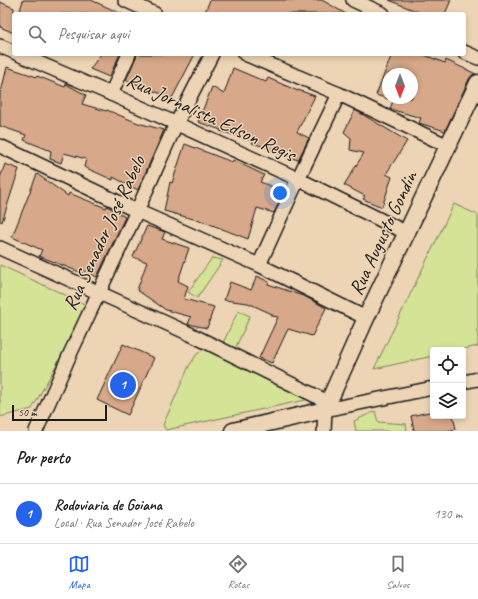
<!DOCTYPE html>
<html lang="pt">
<meta charset="utf-8">
<style>
body{margin:0;font-family:Caveat,sans-serif;background:#f2f2f2;color:#202124}
.controls{position:absolute;right:12px;bottom:12px;display:grid;overflow:hidden;border-radius:4px;box-shadow:0 2px 6px #0003}
.controls button{width:36px;height:36px;display:grid;place-items:center;padding:0;border:0;border-bottom:1px solid #e0e0e0;background:#fff;color:#202124;font:20px sans-serif}
.compass{position:absolute;left:382px;top:68px;width:36px;height:36px;border-radius:50%;background:#fff;box-shadow:0 2px 6px #0003;rotate:180deg}
.scale{position:absolute;left:12px;bottom:10px;width:95px;box-sizing:border-box;padding-left:4px;border:2px solid #1c1c1c;border-top:0;font-size:11px;line-height:14px;white-space:nowrap;color:#1c1c1c;-webkit-text-stroke:3px #edd4b5;paint-order:stroke}
.you{position:absolute;left:280px;top:193px;width:14px;height:14px;margin:-10px;border:3px solid #fff;border-radius:50%;background:#1a73e8;box-shadow:0 0 0 6px #1a73e833}
.badge{display:grid;place-items:center;width:26px;height:26px;border-radius:50%;background:#2563eb;color:#fff;font-size:13px;font-weight:700}
.pin{position:absolute;translate:-50% -50%;border:2px solid #fff;box-shadow:0 1px 4px #0006}
.list{margin:0;padding:0;list-style:none}
h2{display:flex;justify-content:space-between;align-items:center;height:52px;margin:0;padding:0 16px;font-size:17px}
h2 small{font-size:13px;font-weight:400;color:#757577}
.list li{display:grid;grid-template-columns:26px 1fr auto;gap:12px;align-items:center;box-sizing:border-box;height:60px;padding:0 16px;border-top:1px solid #e0e0e0}
.list b{display:block;font-size:15px;white-space:nowrap}
.list p{margin:0;font-size:13px;white-space:nowrap;color:#757577}
.list em{font-size:13px;font-style:normal;color:#757577}
.icon{flex:none;width:22px;height:22px;fill:none;stroke:currentColor;stroke-width:2;stroke-linecap:round;stroke-linejoin:round}
.map{position:relative;flex:none;width:478px;height:431px;overflow:hidden}
.search{position:absolute;background:#fff;box-shadow:0 2px 6px #0003;left:12px;right:12px;top:12px;height:44px;display:flex;align-items:center;gap:10px;box-sizing:border-box;padding:0 14px;border-radius:4px;color:#757577;font-size:15px}
.sheet{height:112px;background:#fff}
nav{display:flex;justify-content:space-around;align-items:center;box-sizing:border-box;height:56px;border-top:1px solid #e0e0e0;background:#fff;font-size:11px;color:#757577}
nav a{display:grid;justify-items:center;gap:2px}
nav .on{color:#2563eb}
.map>svg:first-child{display:block}
.green{fill:#d4e396;stroke:#788059}
.building{fill:#d7a889;stroke:#1c1c1c}
.lines{fill:none;stroke-linecap:round;stroke-linejoin:round}
.minor-casing{stroke:#1c1c1c;stroke-width:16}
.tertiary-casing{stroke:#1c1c1c;stroke-width:19}
.minor{stroke:#edd4b5;stroke-width:13}
.tertiary{stroke:#edd4b5;stroke-width:16}
.labels{text-anchor:middle;dominant-baseline:central;stroke-width:3;stroke-linejoin:round;paint-order:stroke}
.street-label{font-size:20px;fill:#1c1c1c;stroke:#edd4b5}
</style>
<div class="map">
<svg width="478" height="431" viewBox="0 0 478 431">
<rect width="100%" height="100%" fill="#edd4b5"/>
<filter id="ink" filterUnits="userSpaceOnUse"><feTurbulence type="fractalNoise" baseFrequency=".025" numOctaves="2"/><feDisplacementMap in="SourceGraphic" scale="8" xChannelSelector="R" yChannelSelector="G"/><feConvolveMatrix kernelMatrix="1 2 1 2 8 2 1 2 1" color-interpolation-filters="sRGB"/></filter>
<g filter="url(#ink)">
<g class="green">
<path d="M454,204L478,215V346L459,350H433V356L374,369Z"/>
<path d="M212,258L223,260L197,298L188,292Z"/>
<path d="M0,265L89,306L32,409L0,417Z"/>
<path d="M238,311L250,316L235,349L223,343Z"/>
<path d="M207,347L308,398L305,400L166,430L163,425L189,366L197,354Z"/>
<path d="M375,411L378,422L406,424L407,431H356L354,421Z"/>
</g>
<g class="building">
<path d="M23,0H91L122,14H19Z"/>
<path d="M210,0H322L346,14H204Z"/>
<path d="M389,0H451L445,14H423Z"/>
<path d="M0,2L14,8V33L0,27Z"/>
<path d="M101,54H120L109,77L90,69Z"/>
<path d="M137,54H195L172,98L126,80L136,57Z"/>
<path d="M392,54H422L445,63L446,60L476,74L472,75L469,79L445,131L419,123L421,118L390,109L394,98H412V74H388V99L376,95Z"/>
<path d="M7,67L37,77V76L65,87L66,84L86,95L82,104L106,111L107,110L138,123L164,130L138,190L113,177V180L84,167L86,159L64,153L61,163L50,159L51,151L24,140L26,135L0,126V91L1,92Z"/>
<path d="M233,68L266,82L268,78L298,91V90L315,96L297,132L309,138L298,160L271,151V149L252,143L253,141L220,131L221,130L198,122L212,87L224,94Z"/>
<path d="M355,110L377,123L407,141L386,174L392,177L382,207L363,199L365,196L344,185L364,153L350,150L351,138L344,132Z"/>
<path d="M185,144L232,162L233,160L264,175L260,182L284,191L274,213L257,208L248,239L197,219V220L164,211L170,182L172,183Z"/>
<path d="M5,164L19,169L2,222L0,221V178Z"/>
<path d="M37,174L68,196L69,193L106,208L107,206L125,217L97,277L83,270L82,273L39,256L42,250L12,237Z"/>
<path d="M147,226L165,232L162,239L189,248L178,281L188,286L184,299L214,307L207,328L188,324L191,317L166,310L137,290L147,262L133,257Z"/>
<path d="M257,276L269,282L268,284L306,297L326,308L312,336L288,329L272,363L259,358L278,317L272,316V314L248,303L224,300L230,282L251,290Z"/>
<path d="M123,344L154,358L128,415L97,400Z"/>
<path d="M433,411V416H453L456,429L446,431H414L411,416Z"/>
</g>
<g class="lines">
<defs>
<g id="minor">
<path d="M125,0L155,14"/>
<path d="M353,0L383,14"/>
<path d="M0,46L14,52"/>
<path d="M464,52L478,58"/>
<path d="M18,54L111,94L298,179L407,233"/>
<path d="M245,54L339,94L448,146"/>
<path d="M111,94L129,54"/>
<path d="M0,146L137,211L259,265L366,318"/>
<path d="M0,248L190,334L328,402"/>
<path d="M259,265L298,179L339,94"/>
<path d="M463,382L478,379"/>
<path d="M36,431L71,352L137,211L176,124L212,54"/>
<path d="M324,431L325,410L433,388"/>
</g>
<path id="tertiary" d="M233,431L325,410L366,318L478,83"/>
</defs>
<use href="#minor" class="minor-casing"/>
<use href="#tertiary" class="tertiary-casing"/>
<use href="#minor" class="minor"/>
<use href="#tertiary" class="tertiary"/>
</g>
</g>
<g class="labels">
<g class="street-label">
<text transform="translate(211 117) rotate(25)">Rua Jornalista Edson Regis</text>
<text transform="translate(104 233) rotate(-65)">Rua Senador José Rabelo</text>
<text transform="translate(383 233) rotate(-65)">Rua Augusto Gondin</text>
</g>
</g>
</svg>
<div class="controls">
<button><svg class="icon" aria-label="locate" viewBox="0 0 24 24"><circle cx="12" cy="12" r="6"/><path d="M12 2v4M12 18v4M2 12h4M18 12h4"/></svg></button>
<button><svg class="icon" aria-label="layers" viewBox="0 0 24 24"><path d="M12 4l9 5-9 5-9-5zM3 14l9 5 9-5"/></svg></button>
</div>
<svg class="compass" viewBox="-18 -18 36 36"><path d="M0-13l5 13h-10z" fill="#e53935"/><path d="M0 13l5-13h-10z" fill="#757577"/></svg>
<div class="scale">50 m</div>
<div class="you"></div>
<div class="pin badge" style="left:123px;top:385px">1</div>
<div class="search"><svg class="icon" aria-label="search" viewBox="0 0 24 24"><circle cx="10" cy="10" r="6"/><path d="M15 15l6 6"/></svg>Pesquisar aqui</div>
</div>
<section class="sheet">
<h2>Por perto<small></small></h2>
<ul class="list">
<li><span class="badge">1</span><div><b>Rodoviaria de Goiana</b><p>Local · Rua Senador José Rabelo</p></div><em>130 m</em></li>
</ul>
</section>
<nav>
<a class="on"><svg class="icon" aria-label="map" viewBox="0 0 24 24"><path d="M3 6l6-2 6 2 6-2v14l-6 2-6-2-6 2zM9 4v14M15 6v14"/></svg>Mapa</a>
<a><svg class="icon" aria-label="directions" viewBox="0 0 24 24"><path d="M12 3l9 9-9 9-9-9zM9 14v-3h6M13 9l2 2-2 2"/></svg>Rotas</a>
<a><svg class="icon" aria-label="saved" viewBox="0 0 24 24"><path d="M7 4h10v16l-5-4-5 4z"/></svg>Salvos</a>
</nav>
